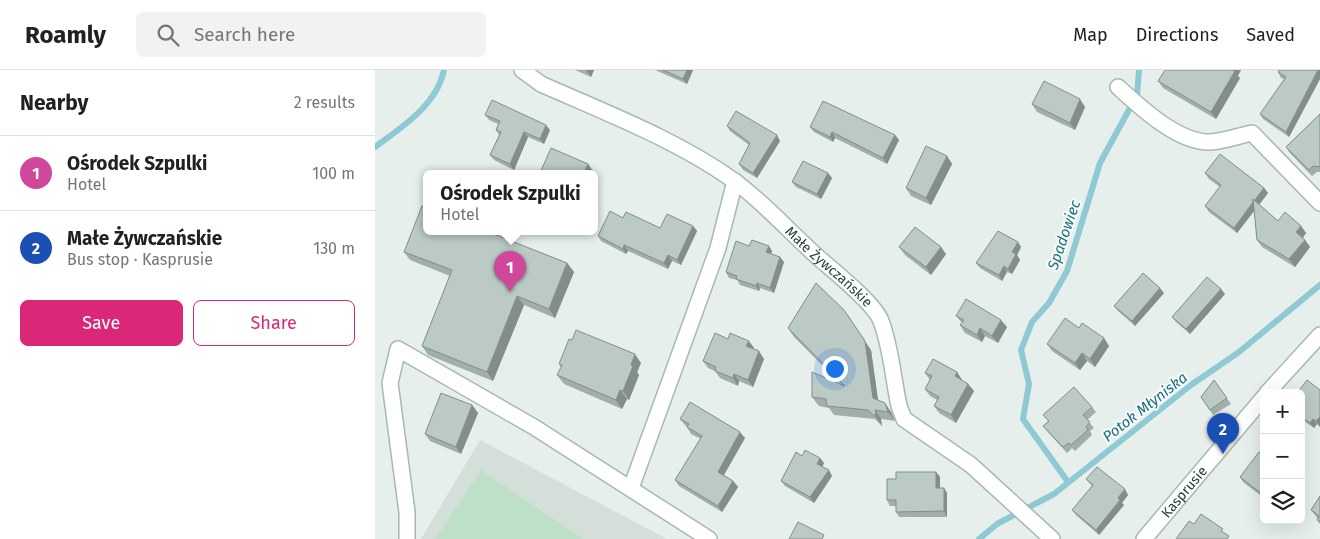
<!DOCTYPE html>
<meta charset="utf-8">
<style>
body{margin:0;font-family:"Fira Sans",sans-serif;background:#f2f2f2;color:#202124}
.controls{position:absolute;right:15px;bottom:15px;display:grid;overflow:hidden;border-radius:8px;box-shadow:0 5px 20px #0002}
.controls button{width:45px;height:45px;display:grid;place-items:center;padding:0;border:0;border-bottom:1px solid #e0e0e0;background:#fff;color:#202124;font:25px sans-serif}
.you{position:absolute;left:459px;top:298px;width:18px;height:18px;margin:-12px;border:4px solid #fff;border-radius:50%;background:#1a73e8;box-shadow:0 0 0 8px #1a73e833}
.badge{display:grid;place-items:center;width:32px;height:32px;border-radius:50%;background:#db2777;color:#fff;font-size:16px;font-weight:700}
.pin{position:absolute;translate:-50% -41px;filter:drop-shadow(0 1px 2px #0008)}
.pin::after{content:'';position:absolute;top:26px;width:18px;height:15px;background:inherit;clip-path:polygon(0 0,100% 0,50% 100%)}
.popup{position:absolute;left:48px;top:100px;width:175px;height:65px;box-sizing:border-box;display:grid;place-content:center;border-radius:8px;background:#fff;filter:drop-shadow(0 1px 4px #0005);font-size:16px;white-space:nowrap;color:#757577}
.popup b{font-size:19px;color:#202124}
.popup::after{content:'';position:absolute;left:50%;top:100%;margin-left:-10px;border:10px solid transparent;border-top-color:#fff}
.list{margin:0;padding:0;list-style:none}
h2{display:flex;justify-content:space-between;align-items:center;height:65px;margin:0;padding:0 20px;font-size:21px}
h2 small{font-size:16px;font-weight:400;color:#757577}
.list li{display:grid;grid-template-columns:32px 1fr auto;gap:15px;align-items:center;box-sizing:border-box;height:75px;padding:0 20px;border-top:1px solid #e0e0e0}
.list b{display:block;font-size:19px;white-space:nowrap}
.list p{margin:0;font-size:16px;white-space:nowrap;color:#757577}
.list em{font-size:16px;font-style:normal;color:#757577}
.actions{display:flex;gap:10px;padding:15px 20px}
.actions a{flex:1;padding:11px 0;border:1px solid #db2777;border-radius:8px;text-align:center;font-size:18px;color:#db2777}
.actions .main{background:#db2777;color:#fff}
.icon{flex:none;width:28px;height:28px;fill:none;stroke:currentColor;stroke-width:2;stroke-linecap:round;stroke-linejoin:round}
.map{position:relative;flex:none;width:945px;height:469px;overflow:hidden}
header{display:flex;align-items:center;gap:30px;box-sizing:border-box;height:70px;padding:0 25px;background:#fff;border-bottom:1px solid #e0e0e0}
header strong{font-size:24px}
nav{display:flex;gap:28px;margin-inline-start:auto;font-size:18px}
.search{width:350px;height:45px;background:#f2f2f2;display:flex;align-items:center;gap:12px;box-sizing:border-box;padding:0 18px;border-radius:8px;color:#757577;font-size:19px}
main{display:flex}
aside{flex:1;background:#fff}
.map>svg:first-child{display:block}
.built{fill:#d4dfda}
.green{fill:#bfe0c8}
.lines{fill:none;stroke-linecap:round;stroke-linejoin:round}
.stream{stroke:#8ec9d4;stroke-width:6}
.minor-casing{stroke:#a8b8b2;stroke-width:18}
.minor{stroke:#fff;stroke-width:15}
.wall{fill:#a1aea9}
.shaded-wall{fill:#838d89}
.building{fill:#bbcac4;stroke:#838d89}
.labels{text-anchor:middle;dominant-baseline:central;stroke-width:4;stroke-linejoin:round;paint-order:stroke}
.street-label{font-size:14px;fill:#24423a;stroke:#f7fbf9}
.water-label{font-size:15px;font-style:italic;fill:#1c6f80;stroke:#f7fbf9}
</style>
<header>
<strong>Roamly</strong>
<div class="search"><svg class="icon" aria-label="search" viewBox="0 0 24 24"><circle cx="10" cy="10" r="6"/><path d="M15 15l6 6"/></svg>Search here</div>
<nav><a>Map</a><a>Directions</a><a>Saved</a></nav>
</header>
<main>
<aside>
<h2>Nearby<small>2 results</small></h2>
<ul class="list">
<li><span class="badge" style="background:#d1479c">1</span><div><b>Ośrodek Szpulki</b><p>Hotel</p></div><em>100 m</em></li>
<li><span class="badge" style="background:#1a4fb4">2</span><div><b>Małe Żywczańskie</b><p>Bus stop · Kasprusie</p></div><em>130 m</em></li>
</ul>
<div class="actions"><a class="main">Save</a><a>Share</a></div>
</aside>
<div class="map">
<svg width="945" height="469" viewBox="0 0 945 469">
<rect width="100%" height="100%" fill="#e6efeb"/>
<path class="built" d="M105,370L292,469H46Z"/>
<path class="green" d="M106,400L208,469H60Z"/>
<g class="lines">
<g class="stream">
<path d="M0,77C27,57 62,35 69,0"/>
<path d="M693,412L648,349L654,314L646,280L657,252L674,233L692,201L725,93L762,25L764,0"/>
<path d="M604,469L622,454L679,424L816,315L864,282L945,215"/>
</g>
<defs>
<g id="minor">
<path id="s1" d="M147,0L166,14C231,43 300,69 358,110C390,133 416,164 445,189C460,202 500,234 506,251C516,277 518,308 524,336L529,349L596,395L677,469"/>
<path d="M743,17C765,37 803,73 835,72C849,71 863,66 877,63L945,133"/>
<path d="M892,323L945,265"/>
<path d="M256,418L343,178L360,111"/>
<path d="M32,469V442L15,313L23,279L159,357L334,469"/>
<path id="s2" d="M769,469L889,327"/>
</g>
</defs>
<use href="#minor" class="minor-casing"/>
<use href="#minor" class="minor"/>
</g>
<g class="wall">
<path d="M200,0H219L216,7Z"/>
<path d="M280,0H318L312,14Z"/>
<path d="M945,0V9L914,67L888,49L885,44L909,9L906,8L903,2Z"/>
<path d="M863,6L865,8L841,49L788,18L783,11Z"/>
<path d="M657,34L710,37L700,60L662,42Z"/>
<path d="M945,44V102H942L937,106L914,82L911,77Z"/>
<path d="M110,45L175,60L169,74L153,67L139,100L119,90L115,85L124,65L121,60L123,54L114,50Z"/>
<path d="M352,56L405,71L382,108L368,100L364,94L374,75L355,61Z"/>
<path d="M435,57L520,65L524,70L512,94L460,68L458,72L439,62Z"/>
<path d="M572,86L577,94L556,135L536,126L531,118Z"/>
<path d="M453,103L457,108L446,129L421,117L417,112Z"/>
<path d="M830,103L889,118L893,123L884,135L903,151L926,156L931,163L928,168L930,170L935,177L920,197L887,177L882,170L879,141L862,163L834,142L830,136L845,117L834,109Z"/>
<path d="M248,148L285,158L318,156L322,161L306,195L297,191L293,199L253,181L251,184L226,171L223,166Z"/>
<path d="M374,176L397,181L396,184L409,192L399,223L385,218L384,221L365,215L362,210L354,208L351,202Z"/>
<path d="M524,177L571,184L556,205L530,185Z"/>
<path d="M646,177L642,185L645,190L637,204L632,202L627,211L605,198L601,193Z"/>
<path d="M29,182L192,193L199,202L180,248L149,235L118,311L53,285L47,276L75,206L35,190Z"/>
<path d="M789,223L760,256L743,241L739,236Z"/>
<path d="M850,224L815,264L801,252L797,247Z"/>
<path d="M581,246L632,257L623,273L610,266L607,272L590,263L585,255L587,253Z"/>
<path d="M413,258L496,280L503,330L516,342L520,351L506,349L507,356L500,349L459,345L454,338L444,336L437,327L466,314L419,267Z"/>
<path d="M704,258L729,268L734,276L720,297L712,291L705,300L677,281L672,274Z"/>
<path d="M353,269L379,278L378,279L389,289L378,317L364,311L363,316L345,308L340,301L333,298L328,291Z"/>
<path d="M266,293L262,302L264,305L254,330L252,329L247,339L189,314L182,305L186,297L184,294Z"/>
<path d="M582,302L587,310L593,314L599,321L581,353L564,343L559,336L562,330L555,326L550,319L555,310L550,303Z"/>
<path d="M839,310L856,334L838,345L826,327Z"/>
<path d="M945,320V357L942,354L939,358L926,349V323Z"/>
<path d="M97,335L103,343L86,384L55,371L50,364Z"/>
<path d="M717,337L721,342L712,350L719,358L715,361L717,365L700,381L697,378L692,383L672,361L668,356L673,351L668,345Z"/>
<path d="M305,349L370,368L349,405L358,411L363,417L347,442L304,416L300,410L326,369L316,364L312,357L310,355Z"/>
<path d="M427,386L445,388L449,393L447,397L457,406L439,433L410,416L406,411Z"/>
<path d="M889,386V428L868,412L865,407Z"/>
<path d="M561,402L565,407V418H569L572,423V447H524L521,442V436H515L512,430L521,409Z"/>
<path d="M711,409L753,425L747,433L749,435L724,465L701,445L697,440L717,416Z"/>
<path d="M945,426V454L942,450L943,449L936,440Z"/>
</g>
<g class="shaded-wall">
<path d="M211,0H219L216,7Z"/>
<path d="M312,0H318L312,14L308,9Z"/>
<path d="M857,0H866L863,6L865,8L841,49L836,42Z"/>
<path d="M943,0H945V9L914,67L911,62Z"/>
<path d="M705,29L710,37L700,60L695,53Z"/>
<path d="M171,55L175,60L169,74L165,69Z"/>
<path d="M149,62L153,67L139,100L135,94Z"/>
<path d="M457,62L460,68L458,72L455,67Z"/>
<path d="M402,65L405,71L382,108L378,103Z"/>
<path d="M520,65L524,70L512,94L508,88Z"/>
<path d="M572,86L577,94L556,135L551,128Z"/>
<path d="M213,94L218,101L217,103H209Z"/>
<path d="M453,103L457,108L446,129L442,124Z"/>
<path d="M889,118L893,123L862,163L859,158Z"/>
<path d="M318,156L322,161L306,195L302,190Z"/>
<path d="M926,156L931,163L926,170L921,162Z"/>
<path d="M930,170L935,177L920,197L914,189Z"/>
<path d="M643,172L646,177L642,185L645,190L637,204L633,199L637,182Z"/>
<path d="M249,175L253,181L251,184L248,179Z"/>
<path d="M394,176L397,181L395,187L391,182Z"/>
<path d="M566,177L571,184L556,205L551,197Z"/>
<path d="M293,185L297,191L293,199L289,193Z"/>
<path d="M405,187L409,192L399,223L395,218Z"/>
<path d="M192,193L199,202L180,248L174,239Z"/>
<path d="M629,196L632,202L627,211L624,205Z"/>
<path d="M382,213L385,218L384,221L381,216Z"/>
<path d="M785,218L789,223L760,256L757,251Z"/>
<path d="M846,219L850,224L815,264L811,259Z"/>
<path d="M142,226L149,235L118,311L112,302Z"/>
<path d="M469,240L496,280L504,337L498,328Z"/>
<path d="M626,250L632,257L623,273L617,266Z"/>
<path d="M605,258L610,266L607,272L602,265Z"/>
<path d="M729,268L734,276L720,297L715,289Z"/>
<path d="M374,271L379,278L376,283L371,276Z"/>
<path d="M384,281L389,289L378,317L373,310Z"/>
<path d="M707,283L712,291L705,300L700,293Z"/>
<path d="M260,284L266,293L262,302L264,305L254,330L248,321L256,295Z"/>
<path d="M582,302L587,310L585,314L580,306Z"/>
<path d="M359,304L364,311L363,316L358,308Z"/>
<path d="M593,314L599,321L581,353L576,345Z"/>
<path d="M245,320L252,329L247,339L241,330Z"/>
<path d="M510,333L516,342L520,351L513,342Z"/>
<path d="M97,335L103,343L86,384L81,377Z"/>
<path d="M500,340L506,349L507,356L501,347Z"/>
<path d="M945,347V357L941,351Z"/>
<path d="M938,349L942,354L939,358L935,353Z"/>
<path d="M365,362L370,368L347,408L343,402Z"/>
<path d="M445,388L449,393L446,399L442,394Z"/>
<path d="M454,400L457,406L439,433L435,427Z"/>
<path d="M561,402L565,407V423L561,418Z"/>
<path d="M358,411L363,417L347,442L343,436Z"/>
<path d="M569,418L572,423V447L569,441Z"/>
<path d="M750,419L753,425L747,433L749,435L724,465L721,460L743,428Z"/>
</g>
<g class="building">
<path d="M288,0H312L308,9Z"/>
<path d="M790,0H857L860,1L836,42L783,11Z"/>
<path d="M904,0H943L911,62L885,44L911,7L903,2Z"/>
<path d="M669,11L705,29L695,53L657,34Z"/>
<path d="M117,30L171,55L165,69L149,62L135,94L115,85L126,62L121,60L125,51L110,45Z"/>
<path d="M448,31L520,65L508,88L457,62L455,67L435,57Z"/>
<path d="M361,41L402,65L378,103L364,94L375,73L352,56Z"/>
<path d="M945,44V97L938,96L934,100L911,77Z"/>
<path d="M551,76L572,86L551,128L531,118Z"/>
<path d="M176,78L213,94L209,103H165Z"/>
<path d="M845,84L889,118L879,131L878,129V132L859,158L830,136L846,115L830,103Z"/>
<path d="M428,91L453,103L442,124L417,112Z"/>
<path d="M878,129L903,151L910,142L926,156L921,162L930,170L914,189L882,170Z"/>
<path d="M47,136L51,137V161H111L192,193L174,239L142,226L112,302L47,276L77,200L29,182Z"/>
<path d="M235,141L248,148L251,142L285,158L292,144L318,156L302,190L293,185L289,193L249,175L248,179L223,166Z"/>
<path d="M540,157L566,177L551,197L524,177Z"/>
<path d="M623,161L643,172L637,182L641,184L633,199L629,196L624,205L601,193Z"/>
<path d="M377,170L394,176L391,182L405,187L395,218L382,213L381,216L361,209L362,206L351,202L361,171L374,176Z"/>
<path d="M768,203L785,218L757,251L739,236Z"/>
<path d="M832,207L846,219L811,259L797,247Z"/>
<path d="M441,213L469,240L490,271L498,328L510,333L513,342L500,340L501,347L493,340L452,336L451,329L437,327V302L470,316L413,258Z"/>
<path d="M591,229L626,250L617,266L605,258L602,265L585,255L589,250L581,246Z"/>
<path d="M690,248L704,258L707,253L729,268L715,289L707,283L700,293L672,274Z"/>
<path d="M201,260L260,284L256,295L258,296L248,321L245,320L241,330L182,305L187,295L184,294L194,269L197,270Z"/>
<path d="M340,263L353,269L355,263L374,271L371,276L384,281L373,310L359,304L358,308L340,301L341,297L328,291Z"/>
<path d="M558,289L582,302L580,306L593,314L576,345L559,336L564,327L550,319L557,306L550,303Z"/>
<path d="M839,310L852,328L835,340L826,327Z"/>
<path d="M932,310L945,320V347L941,351L938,349L935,353L926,347V323H922Z"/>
<path d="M699,317L717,337L708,345L715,352L711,357L713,360L696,375L694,373L688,377L668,356L674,351L668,345Z"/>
<path d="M66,323L97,335L81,377L50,364Z"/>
<path d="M315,332L365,362L343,402L358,411L343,436L300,410L327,366L312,357L314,354L305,349Z"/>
<path d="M430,380L445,388L442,394L454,400L435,427L406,411L421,382L427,386Z"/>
<path d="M884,382L889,386V421L887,424L865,407Z"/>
<path d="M722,397L750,419L743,428L745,430L721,460L697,440L718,415L711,409Z"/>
<path d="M521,402H561V418H569V441L521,442V430H512V409H521Z"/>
<path d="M945,426V452L942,450L944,446L936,440Z"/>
<path d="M826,444L848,459L846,461L854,466L852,469H801L814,451L819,454Z"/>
<path d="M423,452L449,465L447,469H414Z"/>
</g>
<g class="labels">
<g class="street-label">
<text stroke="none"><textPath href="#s1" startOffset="368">Małe Żywczańskie</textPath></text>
<text stroke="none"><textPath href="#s2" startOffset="62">Kasprusie</textPath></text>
</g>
<g class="water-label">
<text transform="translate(689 165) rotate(-71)">Spadowiec</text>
<text transform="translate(770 337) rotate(-38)">Potok Młyniska</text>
</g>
</g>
</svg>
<div class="controls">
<button>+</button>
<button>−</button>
<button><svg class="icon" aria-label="layers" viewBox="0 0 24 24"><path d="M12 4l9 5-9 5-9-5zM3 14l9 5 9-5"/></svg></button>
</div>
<div class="you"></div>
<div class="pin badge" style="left:135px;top:222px;background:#d1479c">1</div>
<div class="popup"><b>Ośrodek Szpulki</b>Hotel</div>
<div class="pin badge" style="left:848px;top:384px;background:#1a4fb4">2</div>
</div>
</main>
